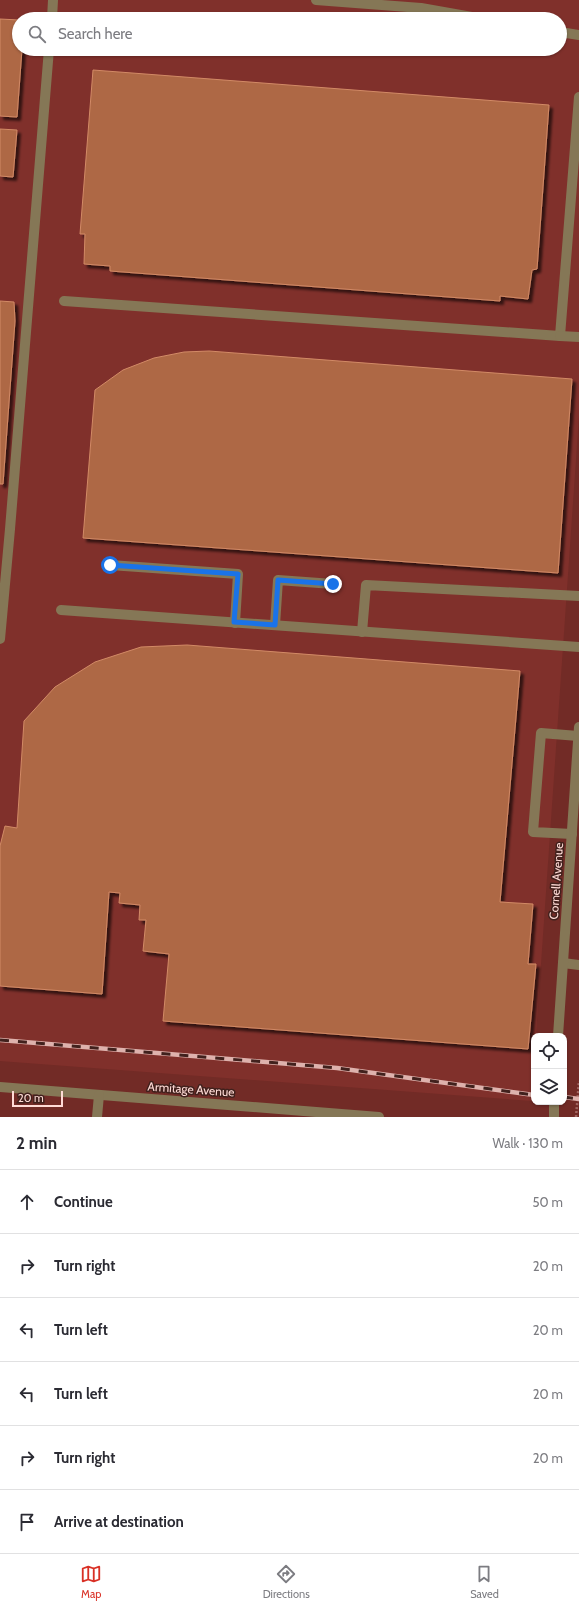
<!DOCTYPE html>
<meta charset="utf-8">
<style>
body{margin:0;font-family:Cabin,sans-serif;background:#f2f2f3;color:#2b2b33}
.controls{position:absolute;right:12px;bottom:12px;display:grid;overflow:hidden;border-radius:8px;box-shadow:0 1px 3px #0004}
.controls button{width:36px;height:36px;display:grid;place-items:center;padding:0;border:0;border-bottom:1px solid #e1e1e2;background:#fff;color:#2b2b33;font:20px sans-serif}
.scale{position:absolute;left:12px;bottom:10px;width:51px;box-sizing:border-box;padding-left:4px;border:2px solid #ffdbd6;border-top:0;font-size:11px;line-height:14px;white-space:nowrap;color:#ffdbd6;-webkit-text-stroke:3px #41211d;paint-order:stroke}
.stop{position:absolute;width:12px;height:12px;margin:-9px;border:3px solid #1a73e8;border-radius:50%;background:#fff}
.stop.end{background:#1a73e8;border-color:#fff;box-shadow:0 1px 4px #0008}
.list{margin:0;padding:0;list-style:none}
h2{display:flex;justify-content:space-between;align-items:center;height:52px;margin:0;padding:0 16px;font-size:17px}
h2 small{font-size:13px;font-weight:400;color:#7c7c81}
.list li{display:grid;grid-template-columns:26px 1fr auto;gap:12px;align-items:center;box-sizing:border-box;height:64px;padding:0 16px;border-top:1px solid #e1e1e2}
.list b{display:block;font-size:15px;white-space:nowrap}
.list em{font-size:13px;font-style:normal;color:#7c7c81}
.icon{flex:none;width:22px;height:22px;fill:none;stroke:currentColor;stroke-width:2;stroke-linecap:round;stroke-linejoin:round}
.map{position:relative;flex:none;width:579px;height:1117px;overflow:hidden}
.search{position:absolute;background:#fff;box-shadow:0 1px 3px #0004;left:12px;right:12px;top:12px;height:44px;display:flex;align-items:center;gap:10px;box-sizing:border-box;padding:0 14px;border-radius:22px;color:#7c7c81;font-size:15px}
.sheet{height:436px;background:#fff}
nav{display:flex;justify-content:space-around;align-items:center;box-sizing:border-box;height:56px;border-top:1px solid #e1e1e2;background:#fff;font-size:11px;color:#7c7c81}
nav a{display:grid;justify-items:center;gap:2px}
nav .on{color:#d93025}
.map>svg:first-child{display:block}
.built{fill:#80302b;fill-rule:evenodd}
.building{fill:#ae6845;stroke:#d28a66;filter:url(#shadow)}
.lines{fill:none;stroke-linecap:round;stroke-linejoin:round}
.path{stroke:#a36863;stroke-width:2.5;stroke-dasharray:2 2;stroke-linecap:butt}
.minor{stroke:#857756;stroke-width:10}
.rail-casing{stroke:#deb2ad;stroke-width:4.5}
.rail{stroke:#41211d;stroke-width:3;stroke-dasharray:9;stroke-linecap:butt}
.route{stroke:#1a73e8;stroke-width:5}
.labels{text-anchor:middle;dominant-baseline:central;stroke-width:3;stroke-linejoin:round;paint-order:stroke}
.street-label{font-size:12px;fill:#ffdbd6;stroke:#41211d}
</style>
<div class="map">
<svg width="579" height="1117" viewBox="0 0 579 1117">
<defs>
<filter id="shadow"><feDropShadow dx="3.5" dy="3.5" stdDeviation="1" flood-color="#0009"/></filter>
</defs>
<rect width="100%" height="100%" fill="#722b26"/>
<path class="built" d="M0,0H579V416L536,1036H534L532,1101L0,1061ZM19,19H560V49H19Z"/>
<g class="building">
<path d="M0,19L19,20V49H22L17,117L0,116Z"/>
<path d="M93,70L549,105L537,269L532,270L528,299L500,296V301L110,271V266L84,264L85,234H80Z"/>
<path d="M0,129L17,130L13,177L0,176Z"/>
<path d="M0,301L14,302L15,321L3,484H0Z"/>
<path d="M209,351L572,379L558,573L83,538L95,390L123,370L154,358L184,352Z"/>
<path d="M187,645L520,671L500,902L533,904L528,964H536L528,1049L163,1021L169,954L143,951L146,920H139L140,905L119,903L120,893L109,892L102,994L0,986V846L5,826L17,828L24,721L55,687L95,662L141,647Z"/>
</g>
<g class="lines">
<path class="path" d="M576,1117L579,1081"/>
<g class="minor">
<path d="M316,0L421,8L483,19"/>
<path d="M52,19L53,0"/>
<path d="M560,32L579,35"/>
<path d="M64,301L560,336L579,97"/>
<path d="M560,336L579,337"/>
<path d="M110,565L238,574L235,623"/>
<path d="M61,610L579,647"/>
<path d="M275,625L278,580L333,584"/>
<path d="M362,632L366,585L579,596"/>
<path d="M0,639L10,529L49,49"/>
<path d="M572,834L533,832L541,733L578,736"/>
<path d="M563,963L579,965"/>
<path d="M558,1036L579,727"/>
<path d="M0,1087L379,1117"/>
<path d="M97,1117L99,1095"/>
<path d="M554,1117V1102"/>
</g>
<defs>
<g id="rail">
<path d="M0,1040L337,1068L534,1095"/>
<path d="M564,1097L579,1099"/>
</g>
</defs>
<use href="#rail" class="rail-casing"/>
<use href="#rail" class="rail"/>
</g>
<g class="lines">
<path class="route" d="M110,565L238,574L234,622L275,625L278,580L333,584"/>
</g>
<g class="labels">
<g class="street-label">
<text transform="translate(556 881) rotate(-86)">Cornell Avenue</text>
<text transform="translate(191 1089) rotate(4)">Armitage Avenue</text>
</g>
</g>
</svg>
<div class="controls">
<button><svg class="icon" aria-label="locate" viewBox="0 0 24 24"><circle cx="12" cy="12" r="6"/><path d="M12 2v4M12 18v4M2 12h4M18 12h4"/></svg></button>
<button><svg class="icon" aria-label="layers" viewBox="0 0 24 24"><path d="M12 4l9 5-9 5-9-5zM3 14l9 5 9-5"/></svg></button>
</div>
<div class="scale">20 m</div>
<div class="stop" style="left:110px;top:565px"></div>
<div class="stop end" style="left:333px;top:584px"></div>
<div class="search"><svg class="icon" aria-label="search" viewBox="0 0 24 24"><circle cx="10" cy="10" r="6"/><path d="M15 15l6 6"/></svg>Search here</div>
</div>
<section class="sheet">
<h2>2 min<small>Walk · 130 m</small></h2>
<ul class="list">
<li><svg class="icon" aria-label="ahead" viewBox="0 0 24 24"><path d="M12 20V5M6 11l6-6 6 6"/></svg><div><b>Continue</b></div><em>50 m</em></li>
<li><svg class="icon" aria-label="right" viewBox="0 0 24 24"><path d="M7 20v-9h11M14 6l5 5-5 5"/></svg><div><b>Turn right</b></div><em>20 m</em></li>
<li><svg class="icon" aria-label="left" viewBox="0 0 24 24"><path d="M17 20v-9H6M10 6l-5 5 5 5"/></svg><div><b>Turn left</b></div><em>20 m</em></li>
<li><svg class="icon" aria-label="left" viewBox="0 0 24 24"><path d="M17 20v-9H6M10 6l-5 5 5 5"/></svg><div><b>Turn left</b></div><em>20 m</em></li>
<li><svg class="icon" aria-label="right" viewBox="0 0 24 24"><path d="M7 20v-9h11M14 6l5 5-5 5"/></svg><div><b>Turn right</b></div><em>20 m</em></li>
<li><svg class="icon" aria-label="arrive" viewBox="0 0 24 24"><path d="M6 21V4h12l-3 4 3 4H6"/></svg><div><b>Arrive at destination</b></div></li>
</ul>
</section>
<nav>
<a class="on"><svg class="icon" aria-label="map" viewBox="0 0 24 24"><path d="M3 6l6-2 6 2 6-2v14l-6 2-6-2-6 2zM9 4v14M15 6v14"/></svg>Map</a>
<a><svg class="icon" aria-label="directions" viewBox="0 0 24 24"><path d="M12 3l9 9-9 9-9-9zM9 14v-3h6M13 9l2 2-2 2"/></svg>Directions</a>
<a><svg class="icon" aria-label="saved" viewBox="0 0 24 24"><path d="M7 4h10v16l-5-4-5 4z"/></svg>Saved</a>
</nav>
